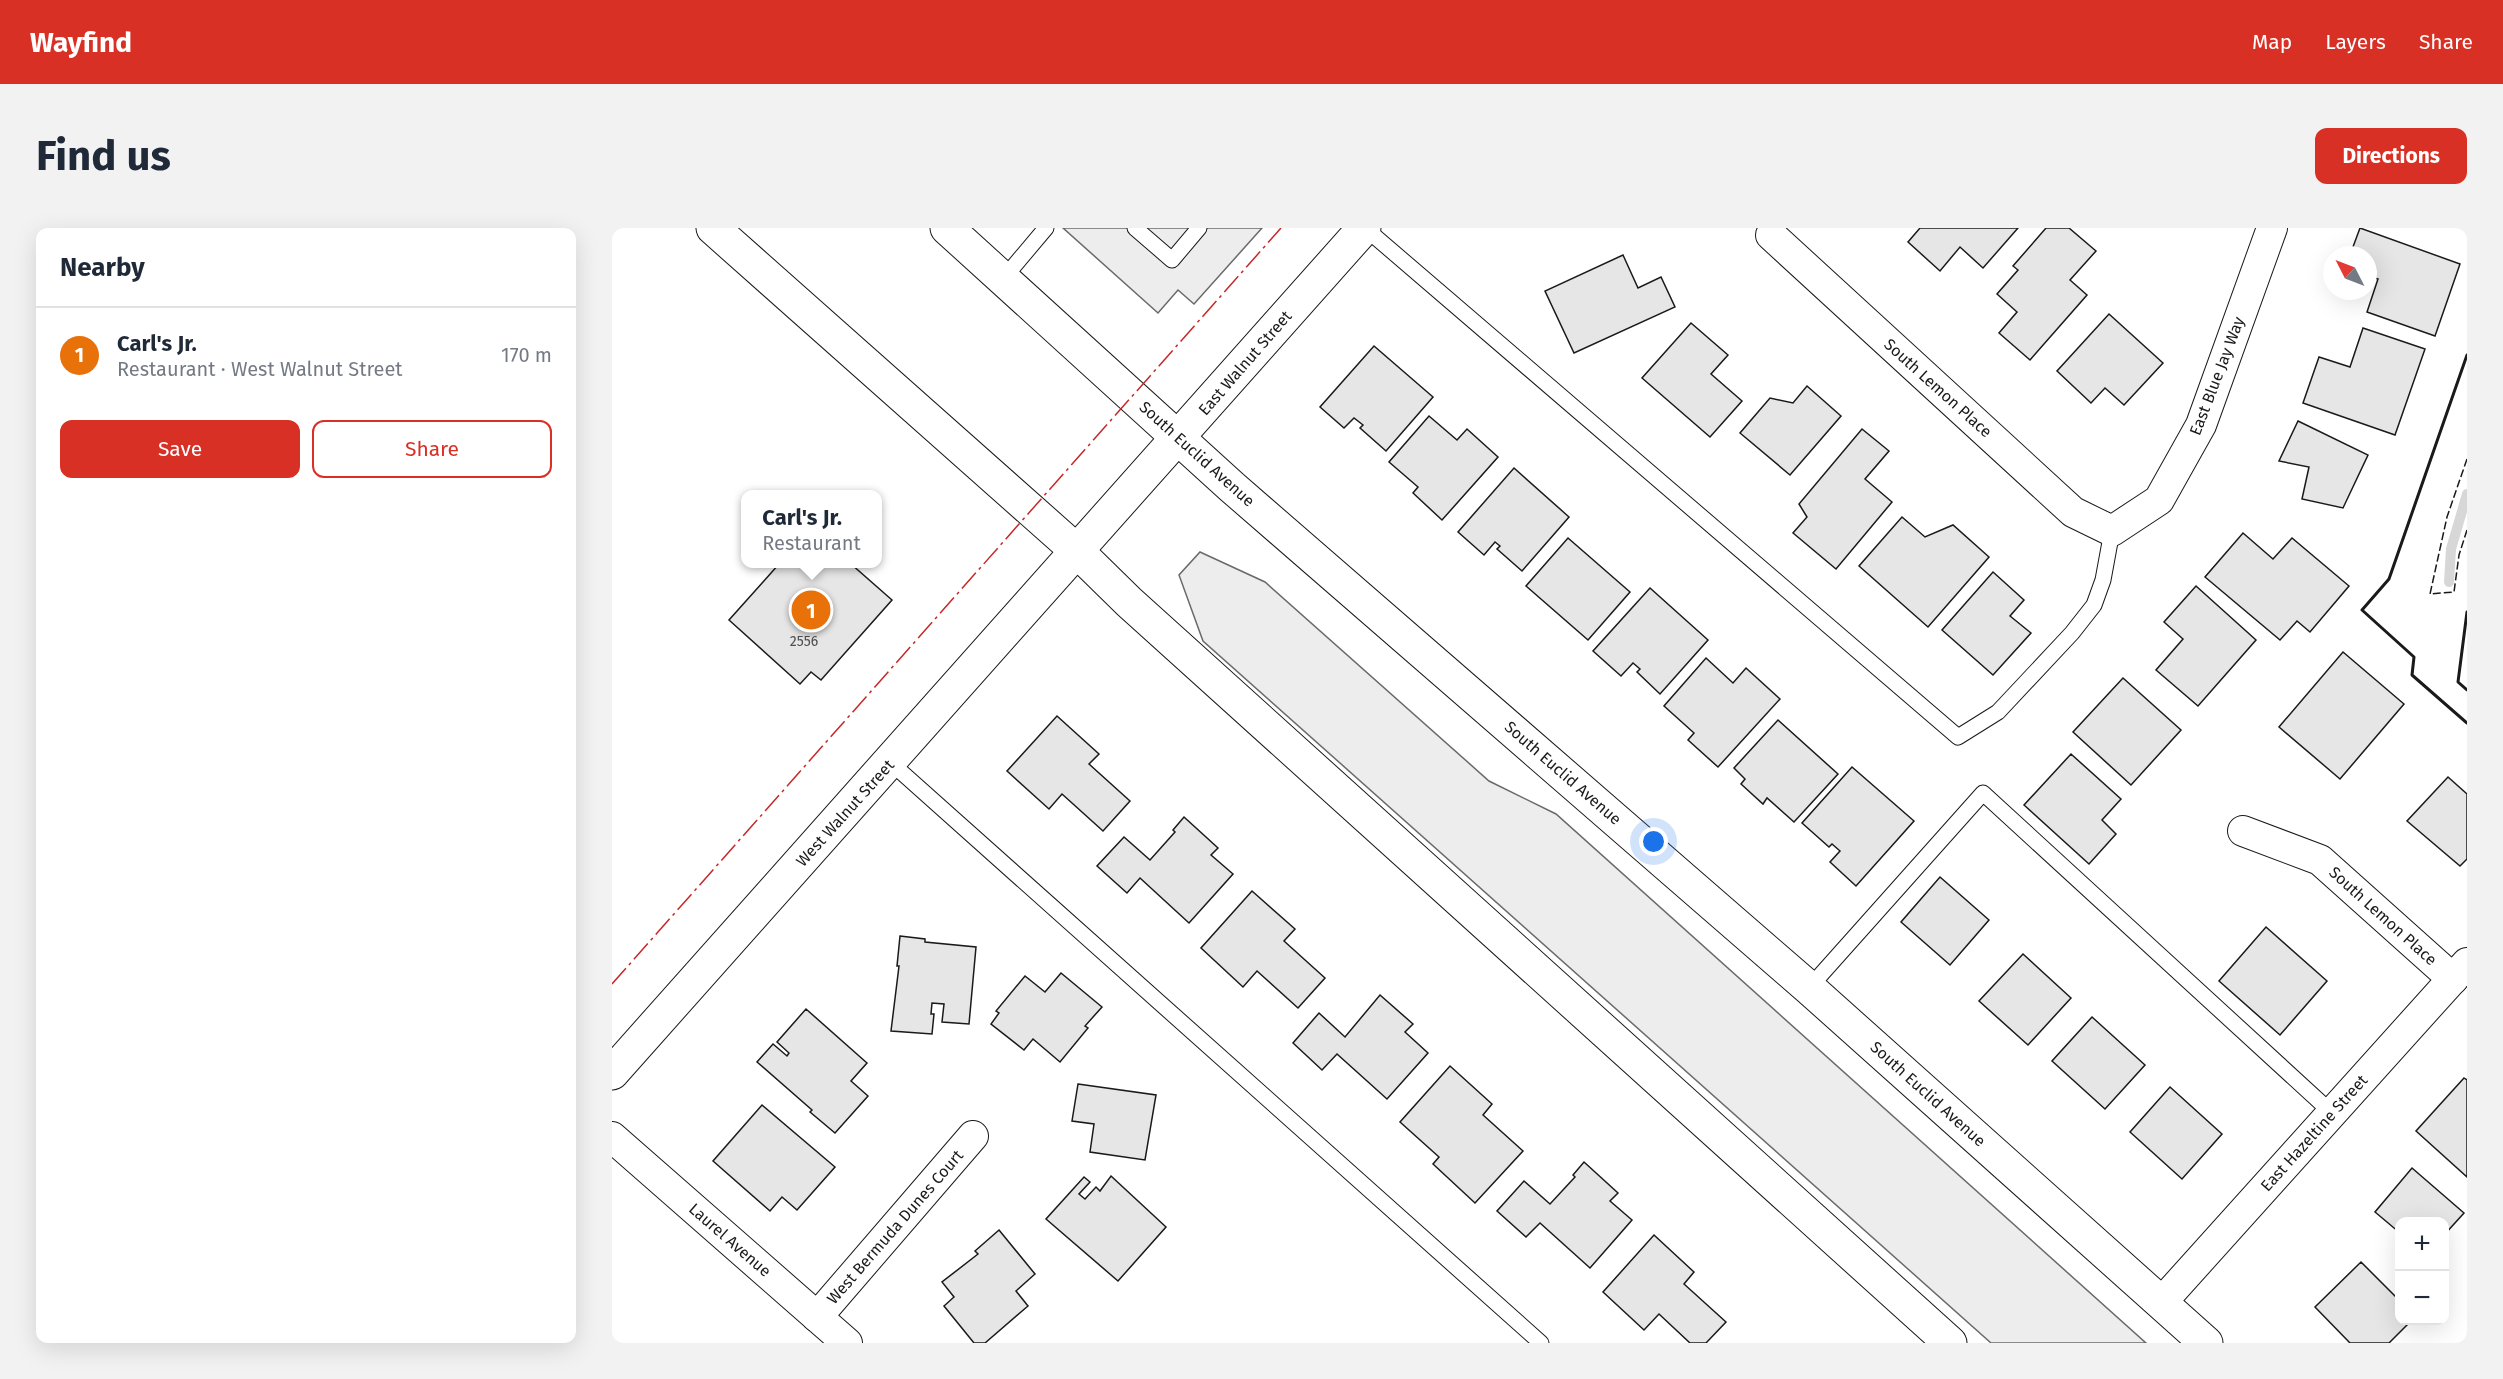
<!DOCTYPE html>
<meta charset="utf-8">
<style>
body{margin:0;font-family:"Fira Sans",sans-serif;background:#f2f2f3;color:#1f2937}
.controls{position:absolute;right:18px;bottom:18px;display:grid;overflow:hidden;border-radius:12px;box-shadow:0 6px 24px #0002}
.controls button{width:54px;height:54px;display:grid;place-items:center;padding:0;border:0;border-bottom:2px solid #e0e1e3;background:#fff;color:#1f2937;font:30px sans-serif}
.compass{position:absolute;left:1711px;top:18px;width:54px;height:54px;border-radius:50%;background:#fff;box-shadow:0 6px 24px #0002;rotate:312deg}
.you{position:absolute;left:1042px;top:614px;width:21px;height:21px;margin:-15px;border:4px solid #fff;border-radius:50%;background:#1a73e8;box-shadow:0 0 0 9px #1a73e833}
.badge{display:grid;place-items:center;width:39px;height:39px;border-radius:50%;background:#d93025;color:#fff;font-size:20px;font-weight:700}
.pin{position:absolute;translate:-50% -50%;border:3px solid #fff;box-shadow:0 2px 6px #0006}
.popup{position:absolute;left:129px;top:262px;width:141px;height:78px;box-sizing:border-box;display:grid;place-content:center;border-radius:12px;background:#fff;filter:drop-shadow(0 2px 4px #0005);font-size:20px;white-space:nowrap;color:#747a83}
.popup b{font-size:22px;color:#1f2937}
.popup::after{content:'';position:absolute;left:50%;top:100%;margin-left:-12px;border:12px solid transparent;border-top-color:#fff}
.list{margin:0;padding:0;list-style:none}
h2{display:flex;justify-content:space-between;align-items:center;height:78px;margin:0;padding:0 24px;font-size:26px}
h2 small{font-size:20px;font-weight:400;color:#747a83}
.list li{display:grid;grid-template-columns:39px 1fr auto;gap:18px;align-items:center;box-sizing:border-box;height:96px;padding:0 24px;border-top:2px solid #e0e1e3}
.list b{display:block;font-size:22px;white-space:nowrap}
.list p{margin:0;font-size:20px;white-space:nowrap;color:#747a83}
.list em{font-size:20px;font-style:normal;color:#747a83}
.actions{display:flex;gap:12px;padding:18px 24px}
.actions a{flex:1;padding:14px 0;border:2px solid #d93025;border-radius:12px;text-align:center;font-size:21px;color:#d93025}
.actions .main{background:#d93025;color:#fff}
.map{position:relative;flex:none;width:1855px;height:1115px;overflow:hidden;border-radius:12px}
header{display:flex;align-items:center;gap:36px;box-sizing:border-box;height:84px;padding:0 30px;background:#d93025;color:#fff}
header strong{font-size:28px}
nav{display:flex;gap:33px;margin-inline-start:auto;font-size:21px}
.intro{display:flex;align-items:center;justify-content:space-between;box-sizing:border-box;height:144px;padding:0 36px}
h1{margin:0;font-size:42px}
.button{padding:15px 27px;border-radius:12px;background:#d93025;color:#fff;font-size:21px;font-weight:700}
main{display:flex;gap:36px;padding:0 36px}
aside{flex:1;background:#fff;border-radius:12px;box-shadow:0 6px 24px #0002}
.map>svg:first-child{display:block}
.built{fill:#ededed;stroke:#6a6a6a;stroke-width:1.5}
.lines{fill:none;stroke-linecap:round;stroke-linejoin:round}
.stream{stroke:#d7d7d7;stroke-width:10}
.building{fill:#e6e6e6;stroke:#1a1a1a;stroke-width:1.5}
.lane-casing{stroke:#1a1a1a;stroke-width:17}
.street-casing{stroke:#1a1a1a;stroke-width:32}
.secondary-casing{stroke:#1a1a1a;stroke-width:35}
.primary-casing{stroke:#1a1a1a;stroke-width:35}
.lane{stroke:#fff;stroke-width:15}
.street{stroke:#fff;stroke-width:30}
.secondary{stroke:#fff;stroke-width:33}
.primary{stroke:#fff;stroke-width:33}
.fence{stroke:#1a1a1a;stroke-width:1.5;stroke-dasharray:8 3;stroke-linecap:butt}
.wall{stroke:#1a1a1a;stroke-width:3}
.power{stroke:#c62828;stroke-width:1.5;stroke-dasharray:21 4.5 3 4.5;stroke-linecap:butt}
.labels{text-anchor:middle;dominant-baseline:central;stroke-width:4.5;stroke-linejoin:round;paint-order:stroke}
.number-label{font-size:14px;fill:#4d4d4d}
.street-label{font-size:16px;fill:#1a1a1a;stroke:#fff}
</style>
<header>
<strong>Wayfind</strong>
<nav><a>Map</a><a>Layers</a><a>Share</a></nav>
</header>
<div class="intro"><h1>Find us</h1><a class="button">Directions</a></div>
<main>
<aside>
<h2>Nearby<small></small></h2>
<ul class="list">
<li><span class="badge" style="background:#e8710a">1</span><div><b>Carl's Jr.</b><p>Restaurant · West Walnut Street</p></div><em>170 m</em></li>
</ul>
<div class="actions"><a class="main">Save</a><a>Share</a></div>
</aside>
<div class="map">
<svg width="1855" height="1115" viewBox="0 0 1855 1115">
<rect width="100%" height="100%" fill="#fff"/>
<g class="built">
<path d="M451,0H650L582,76L566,62L546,85Z"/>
<path d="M588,324L653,354L877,553L944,586L1534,1115H1379L591,413L567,347Z"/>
</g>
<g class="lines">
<path class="stream" d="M1837,354L1839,321L1855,266"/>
</g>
<g class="building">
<path d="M1308,0H1406L1371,40L1348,19L1328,43L1296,14Z"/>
<path d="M1434,0H1457L1484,23L1458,52L1475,67L1418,132L1387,105L1405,84L1385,66L1406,42L1401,38Z"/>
<path d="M1748,0L1848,36L1823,108L1755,84L1766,51L1756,48V27H1738Z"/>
<path d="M1011,27L1026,60L1049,49L1063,79L962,125L933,63Z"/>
<path d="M1497,86L1551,135L1512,177L1493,160L1479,175L1445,143Z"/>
<path d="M1079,95L1116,127L1099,146L1130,173L1098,209L1030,150Z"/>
<path d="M1751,100L1813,121L1783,207L1691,175L1707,129L1738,139Z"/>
<path d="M762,118L821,169L774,223L748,200L751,197L742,190L732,200L708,179Z"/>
<path d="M1195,158L1229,188L1178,247L1128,205L1158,170L1181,175Z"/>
<path d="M817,188L845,212L855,201L886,229L830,292L801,265L806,259L777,234Z"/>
<path d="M1686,193L1756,227L1731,280L1690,271L1697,239L1667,233Z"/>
<path d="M1250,201L1277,223L1253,251L1280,274L1224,341L1181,305L1195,289L1187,276Z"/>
<path d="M902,240L957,289L910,343L885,321L888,318L883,314L872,327L846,304Z"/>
<path d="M1290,289L1313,309L1341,297L1377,329L1316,399L1247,338Z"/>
<path d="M1631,305L1661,331L1680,310L1737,358L1698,404L1685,393L1668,412L1593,349Z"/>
<path d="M956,310L1018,364L976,412L914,358Z"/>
<path d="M167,336H239L280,372L209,452L199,444L188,456L117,392Z"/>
<path d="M1381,344L1412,372L1398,388L1419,405L1381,447L1330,402Z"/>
<path d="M1584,358L1644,412L1586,478L1544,442L1571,411L1552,394Z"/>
<path d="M1038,360L1096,412L1048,466L1025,444L1028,441L1021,435L1009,448L981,423Z"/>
<path d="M1731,424L1792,476L1728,551L1667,499Z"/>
<path d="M1094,430L1121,455L1134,440L1168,471L1106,539L1076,512L1082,505L1052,478Z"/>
<path d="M1511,450L1569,502L1519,557L1461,504Z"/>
<path d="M445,488L487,526L477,536L518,573L491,603L450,566L437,581L395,543Z"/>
<path d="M1166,492L1226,546L1182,594L1155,570L1151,576L1129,556L1133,551L1122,540Z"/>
<path d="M1459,526L1509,571L1490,592L1504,606L1477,636L1412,577Z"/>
<path d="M1240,539L1302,593L1244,658L1218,634L1228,623L1220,616L1217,619L1190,595Z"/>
<path d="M1836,549L1855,566V631L1848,638L1795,593Z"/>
<path d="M572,589L606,620L599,627L621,646L577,695L528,650L515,665L485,638L512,609L538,632L563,604L561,602Z"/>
<path d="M1328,649L1377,692L1338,737L1289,694Z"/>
<path d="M640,663L683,701L672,713L713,750L686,780L645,743L631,759L589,720Z"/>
<path d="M1654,699L1715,753L1668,807L1607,753Z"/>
<path d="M288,708L313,711V714L364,719L357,796L330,794L332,776L320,775L319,786H322L320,806L279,803L287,738H285Z"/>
<path d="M1411,726L1459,770L1416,817L1367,773Z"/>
<path d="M449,745L490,779L473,798L476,800L448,834L421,811L412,822L379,796L387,785L384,783L413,748L433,764Z"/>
<path d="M768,767L801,796L793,804L816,825L775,871L725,826L710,842L681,815L707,785L733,809Z"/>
<path d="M194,781L255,835L239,853L256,868L223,905L198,884L200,882L145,834L161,816L175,828L177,825L165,814Z"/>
<path d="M1480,789L1533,837L1493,881L1440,833Z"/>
<path d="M838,838L880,876L871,887L911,923L863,975L821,936L827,929L788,894Z"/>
<path d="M1852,850L1855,852V949L1804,903Z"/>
<path d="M466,856L544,867L533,932L478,924L482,896L460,893Z"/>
<path d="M1558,859L1610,906L1570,951L1518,904Z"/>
<path d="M150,877L223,939L185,982L170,969L158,983L101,933Z"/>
<path d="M972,934L1006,965L998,973L1020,992L978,1040L928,995L914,1009L885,983L912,953L938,976L963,949L961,947Z"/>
<path d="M1800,940L1852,985L1832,1007V994H1788V1005L1763,984Z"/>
<path d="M499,948L554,999L506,1053L434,991L472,949L478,954L467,966L473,971L484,959L488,963Z"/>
<path d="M387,1002L423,1046L404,1063L416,1078L373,1115H362L332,1078L342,1069L330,1054L366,1026L363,1023Z"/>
<path d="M1042,1007L1082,1044L1072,1056L1114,1094L1094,1115H1078L1047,1086L1032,1102L991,1064Z"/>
<path d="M1749,1034L1788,1073V1092H1800L1777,1115H1738L1703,1079Z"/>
</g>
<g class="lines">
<defs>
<g id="lane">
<path d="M523,0L560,32L587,0"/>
<path d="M753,0L1346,509L1386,484L1460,405L1482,377L1491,352L1500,303"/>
<path d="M391,51L434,0"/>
<path d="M278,534L929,1115"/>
<path d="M1197,760L1371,565L1720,885"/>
</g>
<g id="street">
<path d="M1159,7L1461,284L1500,303L1547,272L1589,197L1660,0"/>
<path d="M1631,603L1708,632L1841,751"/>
<path d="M0,909L235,1115"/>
<path d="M1549,1075L1855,735"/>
<path d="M205,1089L361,908"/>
</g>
<path id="secondary" d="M0,845L752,0"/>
<g id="primary">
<path d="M101,0L466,324L517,374L1338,1115"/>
<path d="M335,0L620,259L1197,760L1594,1115"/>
</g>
</defs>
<use href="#lane" class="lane-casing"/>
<use href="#street" class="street-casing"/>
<use href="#secondary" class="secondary-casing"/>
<use href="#primary" class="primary-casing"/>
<use href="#lane" class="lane"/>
<use href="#street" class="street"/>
<use href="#secondary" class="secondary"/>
<use href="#primary" class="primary"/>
<path class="fence" d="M1855,231L1835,289L1818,366L1842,364L1847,327L1855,302"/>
<g class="wall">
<path d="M1855,127L1777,351L1750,382L1802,429L1800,447L1855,495"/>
<path d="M1855,384L1846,454L1855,462"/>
</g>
<path class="power" d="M0,756L669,0"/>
</g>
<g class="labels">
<g class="number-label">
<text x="192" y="413">2556</text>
</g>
<g class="street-label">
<text transform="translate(633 135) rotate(-49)">East Walnut Street</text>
<text transform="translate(1605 148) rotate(-69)">East Blue Jay Way</text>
<text transform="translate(1326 160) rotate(42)">South Lemon Place</text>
<text transform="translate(585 226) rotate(42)">South Euclid Avenue</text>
<text transform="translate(951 545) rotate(41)">South Euclid Avenue</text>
<text transform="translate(233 585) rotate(-48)">West Walnut Street</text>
<text transform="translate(1771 688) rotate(42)">South Lemon Place</text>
<text transform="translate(1316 866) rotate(42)">South Euclid Avenue</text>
<text transform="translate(1702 905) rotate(-48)">East Hazeltine Street</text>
<text transform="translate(283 999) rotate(-49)">West Bermuda Dunes Court</text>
<text transform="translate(118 1012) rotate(41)">Laurel Avenue</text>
</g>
</g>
</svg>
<div class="controls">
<button>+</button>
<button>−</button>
</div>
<svg class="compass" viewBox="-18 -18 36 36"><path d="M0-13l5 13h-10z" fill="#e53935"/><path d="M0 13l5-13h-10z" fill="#747a83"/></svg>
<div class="you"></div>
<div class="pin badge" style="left:199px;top:382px;background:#e8710a">1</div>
<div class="popup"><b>Carl's Jr.</b>Restaurant</div>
</div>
</main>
